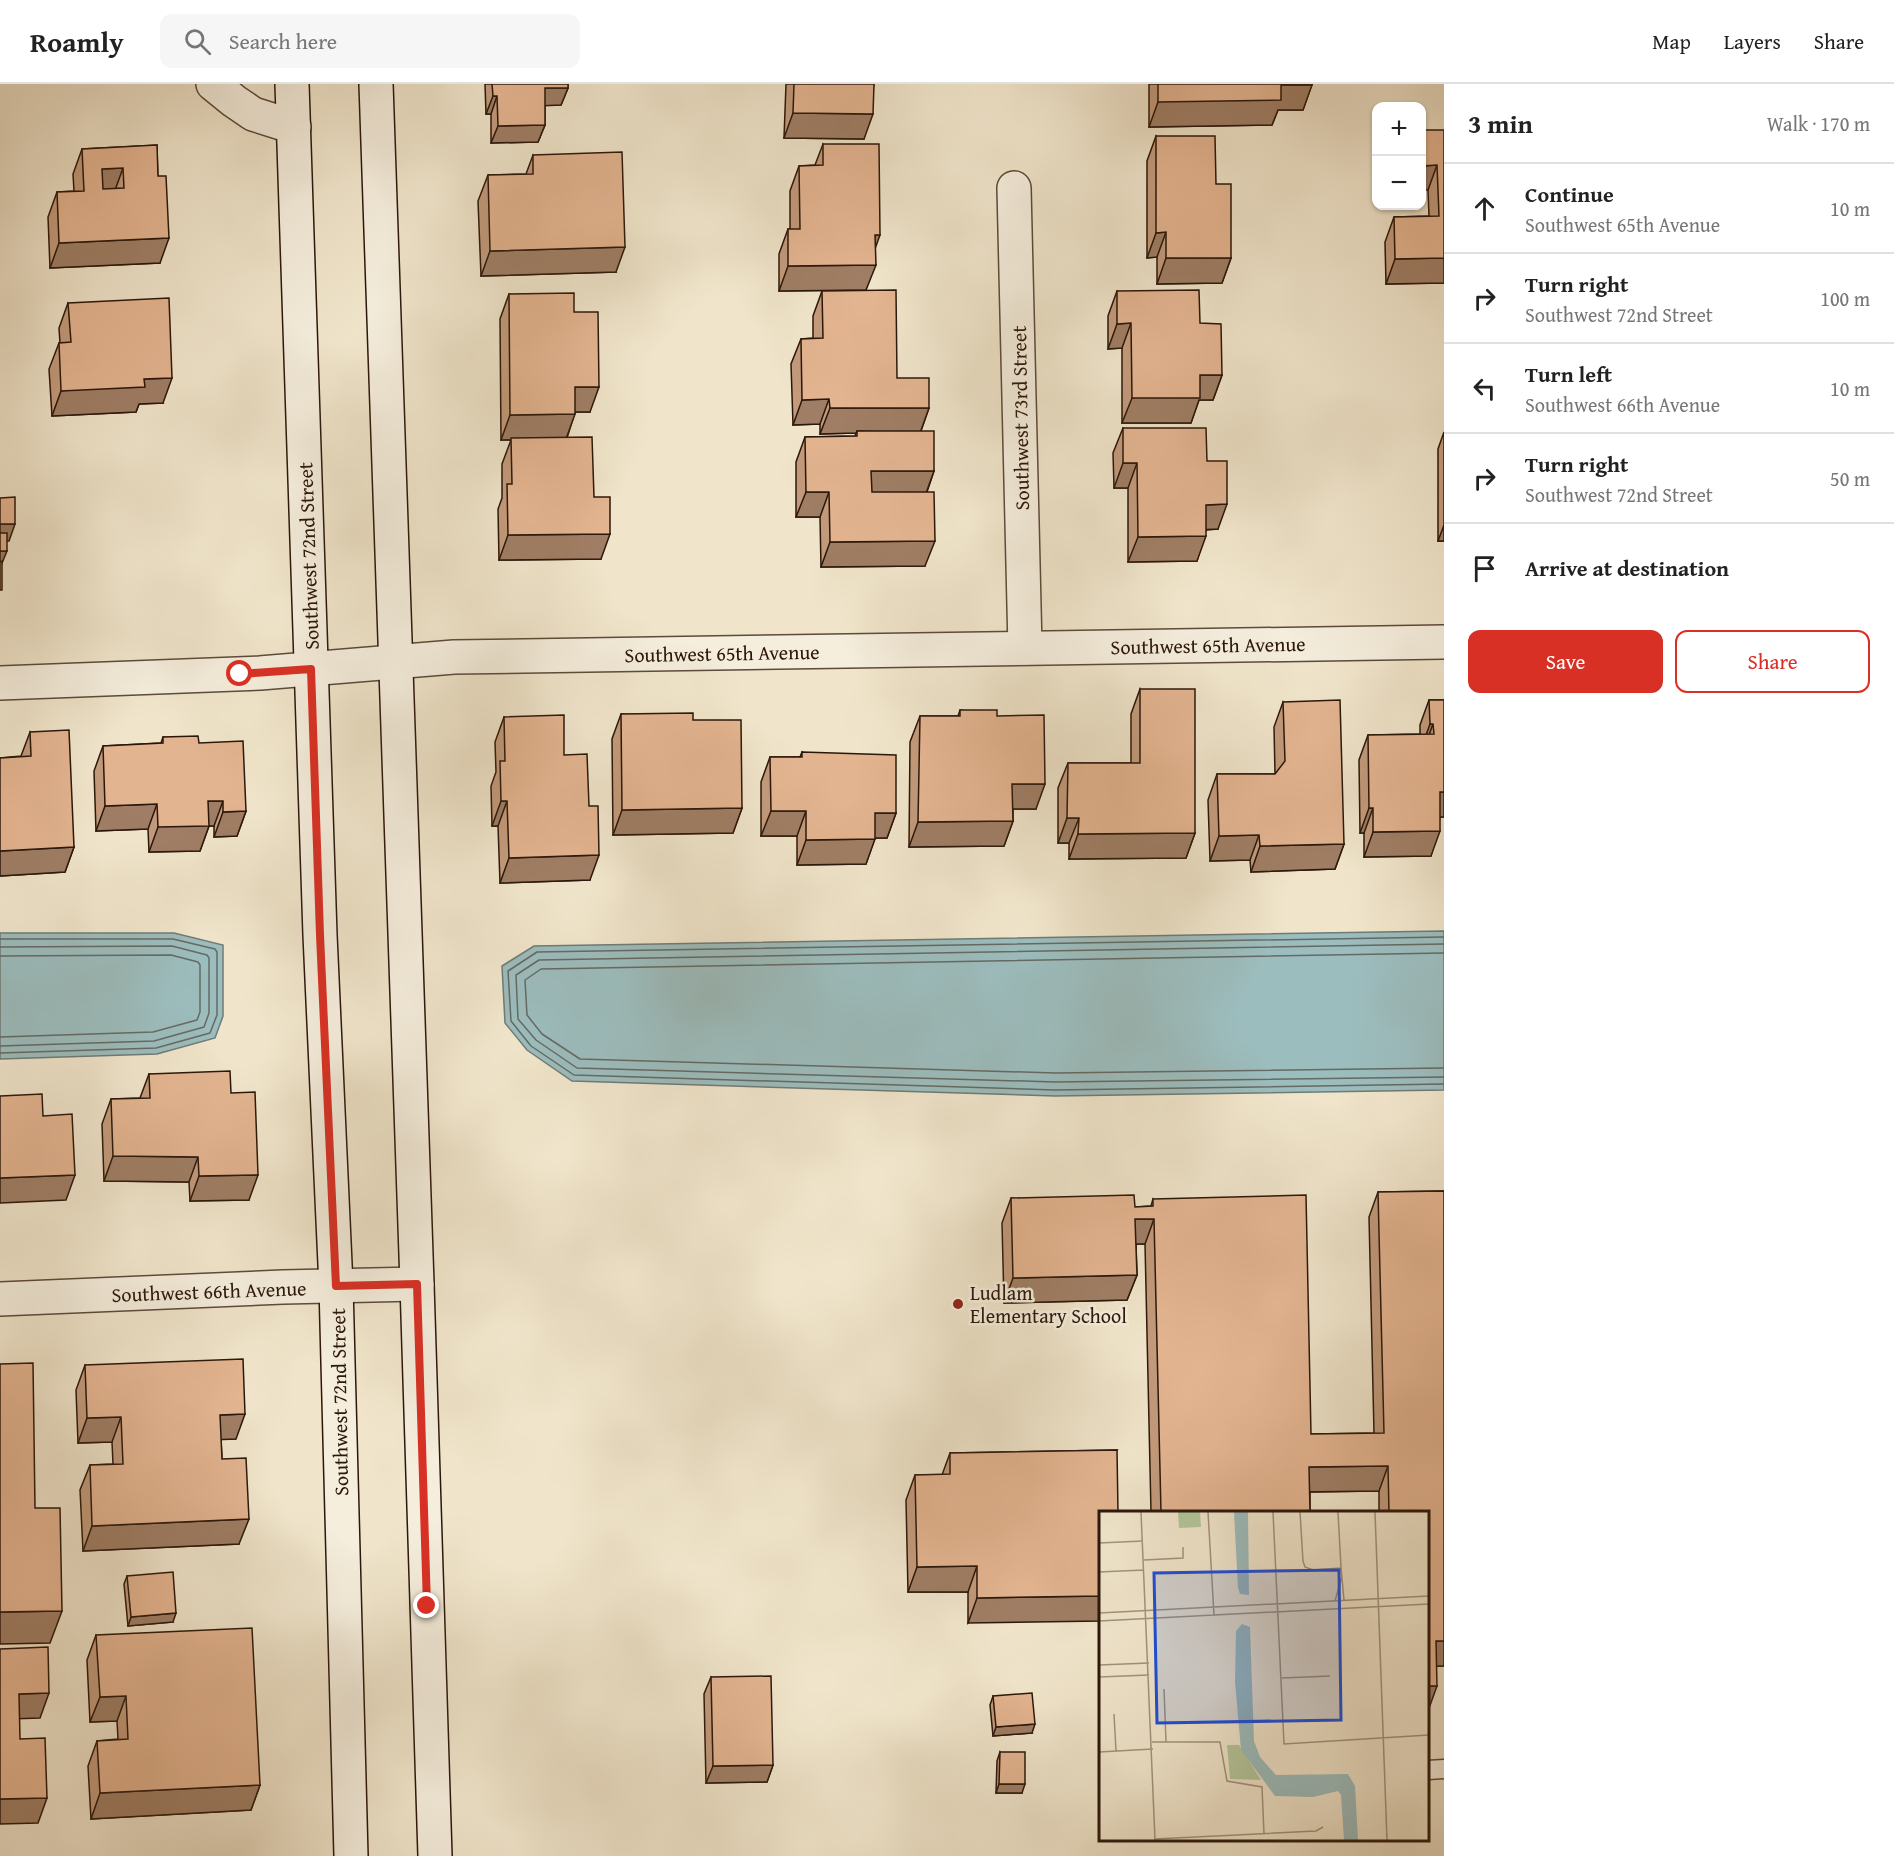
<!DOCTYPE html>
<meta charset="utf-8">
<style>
body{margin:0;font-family:"Gentium Book Plus",serif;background:#f6f6f6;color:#222}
.controls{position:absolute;right:18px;top:18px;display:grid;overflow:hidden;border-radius:12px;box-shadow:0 2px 4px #0004}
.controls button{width:54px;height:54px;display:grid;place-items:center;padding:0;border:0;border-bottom:2px solid #e0e0e0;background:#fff;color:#222;font:30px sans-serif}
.stop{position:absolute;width:18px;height:18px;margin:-14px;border:4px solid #d93025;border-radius:50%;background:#fff}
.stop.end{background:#d93025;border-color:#fff;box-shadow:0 2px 6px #0008}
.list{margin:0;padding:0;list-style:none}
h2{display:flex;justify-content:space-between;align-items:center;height:78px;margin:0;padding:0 24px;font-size:26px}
h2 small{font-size:20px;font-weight:400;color:#767676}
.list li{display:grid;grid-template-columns:39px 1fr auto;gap:18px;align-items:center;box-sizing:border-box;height:90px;padding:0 24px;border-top:2px solid #e0e0e0}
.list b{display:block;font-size:22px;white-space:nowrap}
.list p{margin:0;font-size:20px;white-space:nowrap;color:#767676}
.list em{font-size:20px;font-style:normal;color:#767676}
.actions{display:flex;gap:12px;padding:18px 24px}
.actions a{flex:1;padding:14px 0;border:2px solid #d93025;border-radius:12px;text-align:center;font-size:21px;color:#d93025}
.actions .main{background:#d93025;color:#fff}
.icon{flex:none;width:33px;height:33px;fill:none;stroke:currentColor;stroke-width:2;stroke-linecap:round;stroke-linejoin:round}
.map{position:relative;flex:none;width:1444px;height:1772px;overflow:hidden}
header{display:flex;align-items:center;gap:36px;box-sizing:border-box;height:84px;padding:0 30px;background:#fff;border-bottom:2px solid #e0e0e0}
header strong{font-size:28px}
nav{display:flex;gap:33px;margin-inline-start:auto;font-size:21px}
.search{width:420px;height:54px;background:#f6f6f6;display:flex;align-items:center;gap:15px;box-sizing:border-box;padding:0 21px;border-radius:12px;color:#767676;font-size:22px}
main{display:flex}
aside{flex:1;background:#fff}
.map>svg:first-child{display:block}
.water{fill:#9cbdbe;stroke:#6f7b76;stroke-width:1.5}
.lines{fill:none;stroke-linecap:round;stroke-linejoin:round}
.shore{stroke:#646a64;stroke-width:1.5}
.lane-casing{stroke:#5c4a3a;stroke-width:21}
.street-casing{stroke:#5c4a3a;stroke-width:36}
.secondary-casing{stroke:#2b170a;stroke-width:36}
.lane{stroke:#f5eedd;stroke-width:18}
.street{stroke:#f5eedd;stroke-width:33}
.secondary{stroke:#f5eedd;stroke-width:33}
.wall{fill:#c39b7c;stroke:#2b170a;stroke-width:1.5}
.shaded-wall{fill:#9f7e65;stroke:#2b170a;stroke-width:1.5}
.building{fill:#e3b490;stroke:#2b170a;stroke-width:1.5;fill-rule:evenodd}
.route{stroke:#d93025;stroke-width:8}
.poi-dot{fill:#8f2418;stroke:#f5eedd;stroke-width:2}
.labels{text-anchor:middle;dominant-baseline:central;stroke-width:5;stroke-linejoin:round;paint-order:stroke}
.street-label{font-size:20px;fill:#2b170a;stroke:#f5eedd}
.poi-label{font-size:20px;fill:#2b170a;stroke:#f5eedd;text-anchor:start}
.inset-road{fill:none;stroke:#a1937e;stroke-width:1.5}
.view{fill:#1d4ed8;fill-opacity:0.15;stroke:#1d4ed8;stroke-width:3}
.inset-edge{fill:none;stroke:#2b170a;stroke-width:3}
</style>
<header>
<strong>Roamly</strong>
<div class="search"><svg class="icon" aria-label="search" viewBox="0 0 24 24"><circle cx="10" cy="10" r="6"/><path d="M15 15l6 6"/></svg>Search here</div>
<nav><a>Map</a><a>Layers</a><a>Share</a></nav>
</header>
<main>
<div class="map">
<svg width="1444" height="1772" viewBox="0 0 1444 1772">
<rect width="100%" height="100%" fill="#f0e5cb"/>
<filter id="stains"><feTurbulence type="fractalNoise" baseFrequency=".00333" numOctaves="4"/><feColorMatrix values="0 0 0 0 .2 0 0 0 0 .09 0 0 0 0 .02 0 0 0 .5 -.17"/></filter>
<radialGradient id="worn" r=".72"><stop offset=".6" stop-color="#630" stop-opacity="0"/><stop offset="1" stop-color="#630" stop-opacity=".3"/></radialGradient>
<g class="water">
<path d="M1444,847V1006L1055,1012L572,997L527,966L505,939L502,882L534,862Z"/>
<path d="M0,849H174L223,861V932L215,954L157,970L0,975Z"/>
</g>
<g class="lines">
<g class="shore">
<path d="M1444,853L537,868L508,887L511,937L531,962L574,991L1055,1006L1444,1000"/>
<path d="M0,855H173L215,865L217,868V931L210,949L156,964L0,969"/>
<path d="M1444,860L539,876L516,891L518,935L536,956L577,984L1055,998L1444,993"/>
<path d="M0,863L172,862L207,871L209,874V929L204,943L154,957L0,962"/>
<path d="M1444,869L541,885L525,896L527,931L542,950L580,975L1055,989L1444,984"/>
<path d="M0,872L171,871L198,878L200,881V928L197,936L153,948L0,953"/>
</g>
<defs>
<path id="lane" d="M1428,1686L1444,1685"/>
<g id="street">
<path d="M213,0L234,17L253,30L294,43"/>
<path d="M1014,104L1025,564"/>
<path d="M0,599L260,589L454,573L1444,558"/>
<path d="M0,1215L283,1203L417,1200"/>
</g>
<g id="secondary">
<path d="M292,0L320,851L336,1202L351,1772"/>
<path d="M376,0L417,1200L435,1772"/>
</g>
</defs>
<use href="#lane" class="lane-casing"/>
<use href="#street" class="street-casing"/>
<use href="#secondary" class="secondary-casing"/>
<use href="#lane" class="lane"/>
<use href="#street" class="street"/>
<use href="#secondary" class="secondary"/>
</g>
<g class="wall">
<path d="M485,0H568V4L561,21H545V41L538,58L491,59V30H486Z"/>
<path d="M786,0H874L864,55L784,54Z"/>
<path d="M1149,0H1312L1303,26H1278L1272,41L1149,43Z"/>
<path d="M1444,46V199L1386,200L1385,158L1394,133L1429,132L1428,106Z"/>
<path d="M1156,52L1231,174L1222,199L1157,200V173L1147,174V77Z"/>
<path d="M823,60L875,164L866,206L779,207V170L788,145H790V107L799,82L815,81Z"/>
<path d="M157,61L160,179L50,184L48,133L57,108L74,107L73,90L82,65Z"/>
<path d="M533,71L616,188L481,192L478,117L488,91L526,90Z"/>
<path d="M822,207L897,294L929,324L921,347L934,387L927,408L925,482L821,483L820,433H796V378L805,353L855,352L856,349L820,350V340L793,341L791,280L801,255L813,254V232Z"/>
<path d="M1117,207L1200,239L1222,291L1213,316H1199L1191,339H1122V264L1108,265V232Z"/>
<path d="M509,210L574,228L590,328H575L567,354L594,413L601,475L499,476L498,425L502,414V380L511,356H501L500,235Z"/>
<path d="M68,219L163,319L139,320L136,328L52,332L49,285L59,259H60L59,244Z"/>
<path d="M1123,344L1207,377L1218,445L1206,446L1197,477L1128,478V404H1114L1113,369Z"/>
<path d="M1444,348V457H1438V365Z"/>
<path d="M1140,605L1195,749L1186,774L1069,775V759H1058V704L1068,679H1131V630Z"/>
<path d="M1429,616H1444V733H1440L1431,772L1364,773V749H1360L1359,676L1368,651L1420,650V641Z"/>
<path d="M1283,618L1344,760L1335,785L1251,788L1250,776L1210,777L1208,716L1217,690H1275L1274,643Z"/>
<path d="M960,626L997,632L1036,725H1013V737L1004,762L909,763L910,658L920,632H958Z"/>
<path d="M621,630L693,636L742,724L733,749L613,751L612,655Z"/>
<path d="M504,633L564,671L590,796L500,799L498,742H492L491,702L496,688L495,658Z"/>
<path d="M30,648L74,763L65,788L0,792V674L21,672Z"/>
<path d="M163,653L199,659L246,727L237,752L214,753V742H209L200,767L149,768L148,745L96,747L94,687L103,662L161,659Z"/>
<path d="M802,668L896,729L887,754H875L866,780L797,781V752H761V698L770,673H800Z"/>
<path d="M149,990L231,1009L249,1116L190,1117L189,1098L104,1097L102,1040L111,1015L140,1014Z"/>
<path d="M1444,1107V1582H1436L1428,1627V1428H1379V1407L1310,1408V1428H1151L1145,1160H1136L1137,1191L1127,1216L1004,1219L1002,1139L1011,1114L1135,1123L1151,1122L1153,1115L1311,1350L1374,1349L1369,1133L1378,1108Z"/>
<path d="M85,1281L236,1355H221L222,1375L239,1460L83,1467L80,1406L90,1381L113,1380L112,1358L78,1359L76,1306Z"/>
<path d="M1117,1366L968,1539V1508H908L906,1416L915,1391H942L950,1369Z"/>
<path d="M127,1492L173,1538L128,1542L124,1500Z"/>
<path d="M96,1551L260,1701L251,1726L91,1735L88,1682L97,1657L118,1655L117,1637L90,1638L87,1576Z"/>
<path d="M711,1593L773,1681L767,1698L706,1699L704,1610Z"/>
<path d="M993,1612L1032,1649L993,1652L990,1621Z"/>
<path d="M1000,1668L1022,1709H996L997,1677Z"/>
</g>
<g class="shaded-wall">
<path d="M1281,1H1312L1303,26H1278L1272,41L1149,43L1158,18Z"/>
<path d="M545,4H568L561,21L538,22Z"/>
<path d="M493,12H497L491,30H486Z"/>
<path d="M793,29L873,30L864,55L784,54Z"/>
<path d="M545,41L538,58L491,59L498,42Z"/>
<path d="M1437,81L1428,106H1422V82Z"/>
<path d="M123,84L114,109L93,110L102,85Z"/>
<path d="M1166,148L1157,173L1147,174L1156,149Z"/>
<path d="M875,151H880L871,176Z"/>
<path d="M169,154L160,179L50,184L59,159Z"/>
<path d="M625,163L616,188L481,192L490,167Z"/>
<path d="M1166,174H1231L1222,199L1157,200Z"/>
<path d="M1444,174V199L1386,200L1395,175Z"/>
<path d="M876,181L866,206L779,207L788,182Z"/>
<path d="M1131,239L1122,264L1108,265L1117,240Z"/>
<path d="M1200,291H1222L1213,316H1199L1191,339H1122L1132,314Z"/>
<path d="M172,294L163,319L139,320L136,328L52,332L61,307L144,295Z"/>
<path d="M575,303H599L590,328H566Z"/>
<path d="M829,315L820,340L793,341L802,316Z"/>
<path d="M830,324H929L920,349L857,347L856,349L820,350Z"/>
<path d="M575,330L566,355L501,356L510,331Z"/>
<path d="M1123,379H1137L1128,404H1114Z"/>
<path d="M871,387H934L925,412L862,413Z"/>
<path d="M806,408H829L820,433H796Z"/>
<path d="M1227,420L1218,445L1197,446L1206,421Z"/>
<path d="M0,440H15L9,457H0Z"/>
<path d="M1444,441V457H1438Z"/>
<path d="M610,450L601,475L499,476L508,451Z"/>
<path d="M1206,452L1197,477L1128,478L1138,453Z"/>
<path d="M935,457L925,482L821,483L830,458Z"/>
<path d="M0,467H7L0,484Z"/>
<path d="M1430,640H1433L1424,665H1421Z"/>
<path d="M1012,700H1045L1036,725H1003Z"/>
<path d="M1440,708H1444V733H1431Z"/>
<path d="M208,717H223L214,742H209L200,767L149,768L158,743Z"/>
<path d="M501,717H507L498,742H492Z"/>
<path d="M157,720L148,745L96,747L105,722Z"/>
<path d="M742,724L733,749L613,751L622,726Z"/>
<path d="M1369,724H1373L1364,749H1360Z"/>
<path d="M246,727L237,752L214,753L223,728Z"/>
<path d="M771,727H806L797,752H761Z"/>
<path d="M875,729H896L887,754H866Z"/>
<path d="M1067,734H1079L1069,759H1058Z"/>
<path d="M1013,737L1004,762L909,763L918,738Z"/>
<path d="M1440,747L1431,772L1364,773L1373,748Z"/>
<path d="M1195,749L1186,774L1069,775L1078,750Z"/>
<path d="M1259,751L1250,776L1210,777L1219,752Z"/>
<path d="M875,755L866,780L797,781L806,756Z"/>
<path d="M1344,760L1335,785L1251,788L1260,762Z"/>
<path d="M74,763L65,788L0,792V767Z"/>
<path d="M599,771L590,796L500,799L509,774Z"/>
<path d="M113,1072L198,1073L189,1098L104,1097Z"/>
<path d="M75,1091L66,1116L0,1119V1094Z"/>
<path d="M258,1091L249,1116L190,1117L199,1092Z"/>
<path d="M1135,1135H1154L1145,1160H1126Z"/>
<path d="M1137,1191L1127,1216L1004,1219L1013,1194Z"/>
<path d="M245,1330L236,1355L211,1356L220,1331Z"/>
<path d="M121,1333L112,1358L78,1359L87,1334Z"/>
<path d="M1388,1382L1379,1407L1300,1408L1309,1383Z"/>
<path d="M249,1435L239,1460L83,1467L92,1442Z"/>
<path d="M977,1482L968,1508H908L917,1483Z"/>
<path d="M1101,1512V1537L968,1539L977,1514Z"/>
<path d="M62,1527L50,1559L0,1560V1528Z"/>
<path d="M176,1529L173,1538L128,1542L131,1533Z"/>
<path d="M1436,1557H1444V1582H1428Z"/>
<path d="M1428,1602H1437L1428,1627Z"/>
<path d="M49,1609L40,1634L10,1635L19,1610Z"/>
<path d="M126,1612L117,1637L90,1638L100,1613Z"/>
<path d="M1035,1640L1032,1649L993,1652L996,1643Z"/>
<path d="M773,1681L767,1698L706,1699L713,1682Z"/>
<path d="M999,1700H1025L1022,1709H996Z"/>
<path d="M260,1701L251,1726L91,1735L100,1709Z"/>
<path d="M47,1714L38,1739L0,1740V1715Z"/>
</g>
<g class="building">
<path d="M492,0H568V4H545V41L498,42L497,12H493Z"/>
<path d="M794,0H874L873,30L793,29Z"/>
<path d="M1158,0H1312V1H1281V16L1158,18Z"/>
<path d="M1422,46H1444V174L1395,175L1394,133L1439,132L1437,81L1422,82Z"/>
<path d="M1156,52H1215L1216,100H1231V174H1166V148L1156,149Z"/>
<path d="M823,60H879L880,151H875L876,181L788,182V145H800L799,82L823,81Z"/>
<path d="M157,61L158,92H166L169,154L59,159L57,108L84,107L82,65ZM123,84L124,104L103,105L102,85Z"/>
<path d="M622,68L625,163L490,167L488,91L533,90V71Z"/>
<path d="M896,206L897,294H929V324H830L829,315L802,316L801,255L823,254L822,207Z"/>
<path d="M1199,206L1200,239L1221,240L1222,291H1200V314H1132L1131,239L1117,240V207Z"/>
<path d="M574,209V228H598L599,303H575V330L510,331L509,210Z"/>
<path d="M169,214L172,294L144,295L145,303L61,307L59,259L71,258L68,219Z"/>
<path d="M1123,344H1206L1207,377H1227V420L1206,421V452L1138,453L1137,379H1123Z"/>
<path d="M857,347H934V387H871L872,408H934L935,457L830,458L829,408H806L805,353L857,352Z"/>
<path d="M592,353L594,413H610V450L508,451L507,400H512L511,354Z"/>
<path d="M15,413V440H0V414Z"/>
<rect x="0" y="449" width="7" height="18"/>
<path d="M2,477V506H0V478Z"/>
<path d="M1140,605H1195V749L1078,750L1079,734H1067L1068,679H1140Z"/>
<path d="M1340,616L1344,760L1260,762L1259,751L1219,752L1217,690H1275L1285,677L1283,618Z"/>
<path d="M1429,616H1444V708H1440V747L1373,748V724H1369L1368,651L1434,650L1433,640H1430Z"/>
<path d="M960,626H997V632L1044,631L1045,700H1012L1013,737L918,738L920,632H960Z"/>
<path d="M693,629V636H741L742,724L622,726L621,630Z"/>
<path d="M564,631V671L587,670L589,722H598L599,771L509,774L507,717H501L500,677H505L504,633Z"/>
<path d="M69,646L74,763L0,767V674L31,672L30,648Z"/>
<path d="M198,652L199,659L243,657L246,727L223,728V717H208L209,742L158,743L157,720L105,722L103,662L163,659V653Z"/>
<path d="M802,668L896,671V729H875V755L806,756V727H771L770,673H802Z"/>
<path d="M230,987L231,1009L255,1008L258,1091L199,1092L198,1073L113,1072L111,1015L150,1014L149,990Z"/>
<path d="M42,1010L43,1032L72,1030L75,1091L0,1094V1012Z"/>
<path d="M1444,1107V1557H1436L1437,1602H1428V1428H1389L1388,1382L1309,1383L1310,1428H1161L1154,1135H1135L1137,1191L1013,1194L1011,1114L1134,1111L1135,1123L1153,1122V1115L1306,1111L1311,1350L1384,1349L1378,1108Z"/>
<path d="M243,1275L245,1330L220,1331L222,1375L246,1374L249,1435L92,1442L90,1381L123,1380L121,1333L87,1334L85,1281Z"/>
<path d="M33,1279L35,1424H60L62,1527L0,1528V1280Z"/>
<path d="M1117,1366L1118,1428H1101V1512L977,1514V1482L917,1483L915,1391L950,1390V1369Z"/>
<path d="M173,1488L176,1529L131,1533L127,1492Z"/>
<path d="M252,1544L260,1701L100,1709L97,1657L128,1655L126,1612L100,1613L96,1551Z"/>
<path d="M48,1563L49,1609L19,1610L20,1655L45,1654L47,1714L0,1715V1565Z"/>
<path d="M771,1592L773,1681L713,1682L711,1593Z"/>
<path d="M1032,1609L1035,1640L996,1643L993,1612Z"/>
<path d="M1000,1668H1025V1700H999Z"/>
</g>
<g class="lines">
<path class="route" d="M240,590L311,585L320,851L336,1202L417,1200L427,1522"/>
</g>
<circle class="poi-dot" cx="958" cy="1220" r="6"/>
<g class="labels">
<g class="street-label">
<text transform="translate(1020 334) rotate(-91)">Southwest 73rd Street</text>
<text transform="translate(308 472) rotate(-92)">Southwest 72nd Street</text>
<text transform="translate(1208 561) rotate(-1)">Southwest 65th Avenue</text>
<text transform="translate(722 569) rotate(-1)">Southwest 65th Avenue</text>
<text transform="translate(209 1207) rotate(-2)">Southwest 66th Avenue</text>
<text transform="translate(339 1318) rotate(-91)">Southwest 72nd Street</text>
</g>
<g class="poi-label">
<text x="970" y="1208">Ludlam<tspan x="970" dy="23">Elementary School</tspan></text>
</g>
</g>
<g transform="translate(1099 1427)">
<rect width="330" height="330" fill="#f0e5cb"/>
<path d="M79,1H101L102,16L80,17ZM128,234H140L162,269L131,268Z" fill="#b4c69b"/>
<path d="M135,1H149L150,84L141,83L139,77ZM143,113L151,116L155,230L161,246L177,264L249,263L256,275L259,329H245L242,284L239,280L214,286L176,285L142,239L136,171L137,120Z" fill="#9cbdbe"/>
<path class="inset-road" d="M42,1L56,329M109,1L115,104M174,1L185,233L330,224M201,1L204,50L206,56L214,59L242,57L239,1M276,1L288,329M0,32L44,30M45,49L84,47V36M242,57L245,89M0,61L45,59M236,90L243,65M0,102L330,85M0,110L330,93M0,154L50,152M0,166L50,164M183,167L231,165M65,178L67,231M15,203L17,240M53,231H121L128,270L163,276L165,323M0,241L54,238M56,328L217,320L224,316"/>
<path class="view" d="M240,59L242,209L58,212L55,62Z"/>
<rect width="330" height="330" class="inset-edge"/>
</g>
<rect width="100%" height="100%" filter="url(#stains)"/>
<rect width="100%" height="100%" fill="url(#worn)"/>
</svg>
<div class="controls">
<button>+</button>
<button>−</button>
</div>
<div class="stop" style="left:240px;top:590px"></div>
<div class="stop end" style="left:427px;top:1522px"></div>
</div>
<aside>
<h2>3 min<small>Walk · 170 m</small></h2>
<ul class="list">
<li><svg class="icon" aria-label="ahead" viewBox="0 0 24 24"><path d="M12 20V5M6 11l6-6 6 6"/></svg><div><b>Continue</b><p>Southwest 65th Avenue</p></div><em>10 m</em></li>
<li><svg class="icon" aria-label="right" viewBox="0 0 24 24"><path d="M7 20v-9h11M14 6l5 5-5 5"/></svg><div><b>Turn right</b><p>Southwest 72nd Street</p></div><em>100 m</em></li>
<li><svg class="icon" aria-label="left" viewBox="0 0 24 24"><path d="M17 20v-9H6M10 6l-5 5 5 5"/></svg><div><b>Turn left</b><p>Southwest 66th Avenue</p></div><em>10 m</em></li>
<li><svg class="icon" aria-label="right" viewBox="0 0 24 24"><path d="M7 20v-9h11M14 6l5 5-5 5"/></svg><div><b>Turn right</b><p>Southwest 72nd Street</p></div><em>50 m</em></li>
<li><svg class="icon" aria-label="arrive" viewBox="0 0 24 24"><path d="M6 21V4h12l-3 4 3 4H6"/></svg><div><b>Arrive at destination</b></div></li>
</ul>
<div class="actions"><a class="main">Save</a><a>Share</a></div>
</aside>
</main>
